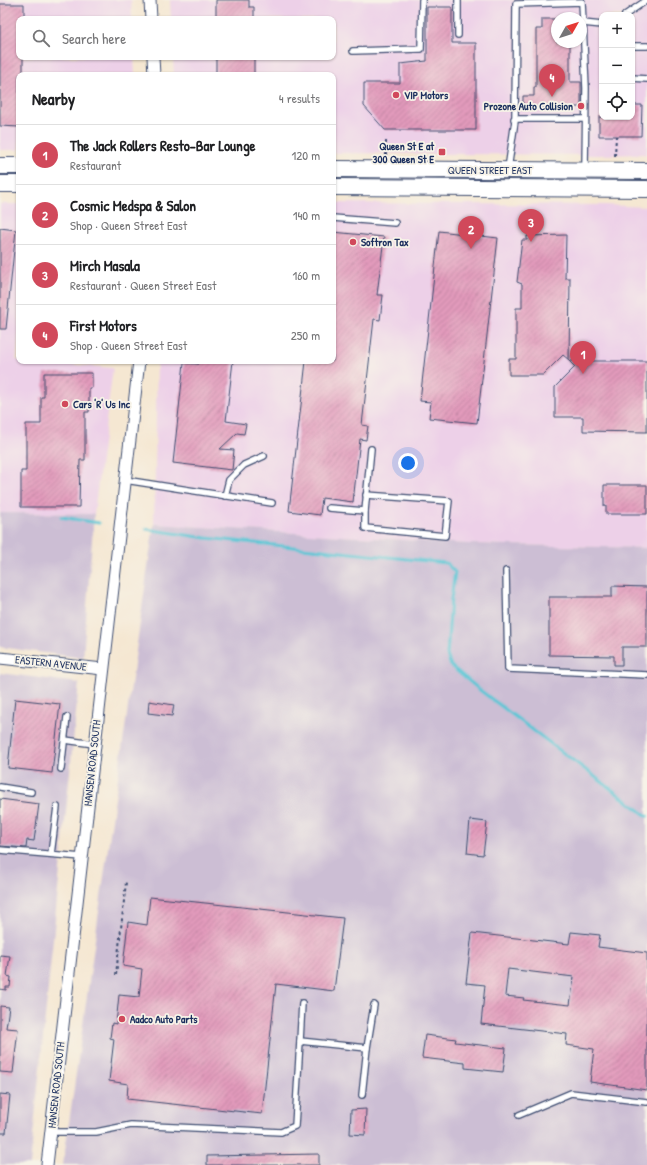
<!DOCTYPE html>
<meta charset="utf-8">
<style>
body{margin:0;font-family:"Patrick Hand",sans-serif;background:#f2f2f2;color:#202124}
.controls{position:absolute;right:12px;top:12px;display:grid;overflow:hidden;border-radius:8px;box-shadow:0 1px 3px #0004}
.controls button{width:36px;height:36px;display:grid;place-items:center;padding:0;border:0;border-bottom:1px solid #e0e0e0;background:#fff;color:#202124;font:20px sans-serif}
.compass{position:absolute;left:551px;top:12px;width:36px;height:36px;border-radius:50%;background:#fff;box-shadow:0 1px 3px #0004;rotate:51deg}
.you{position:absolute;left:408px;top:463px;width:14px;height:14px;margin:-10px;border:3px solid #fff;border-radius:50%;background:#1a73e8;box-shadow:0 0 0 6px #1a73e833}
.badge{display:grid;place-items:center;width:26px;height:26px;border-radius:50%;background:#d1495b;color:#fff;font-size:13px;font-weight:700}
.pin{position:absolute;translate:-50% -33px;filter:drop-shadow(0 1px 2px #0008)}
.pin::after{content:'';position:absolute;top:21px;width:14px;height:12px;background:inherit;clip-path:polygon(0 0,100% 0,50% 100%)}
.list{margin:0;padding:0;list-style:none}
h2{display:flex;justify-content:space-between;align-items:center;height:52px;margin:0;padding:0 16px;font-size:17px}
h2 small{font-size:13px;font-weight:400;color:#757577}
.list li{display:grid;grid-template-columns:26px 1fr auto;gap:12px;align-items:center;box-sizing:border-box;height:60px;padding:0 16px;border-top:1px solid #e0e0e0}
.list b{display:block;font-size:15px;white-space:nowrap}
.list p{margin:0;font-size:13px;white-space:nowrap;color:#757577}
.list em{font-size:13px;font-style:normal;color:#757577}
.icon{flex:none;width:22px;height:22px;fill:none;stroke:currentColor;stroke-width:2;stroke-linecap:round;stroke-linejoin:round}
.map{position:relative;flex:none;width:647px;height:1165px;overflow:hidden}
.search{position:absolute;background:#fff;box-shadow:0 1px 3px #0004;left:16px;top:16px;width:320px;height:44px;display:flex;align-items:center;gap:10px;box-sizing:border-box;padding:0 14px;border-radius:8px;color:#757577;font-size:15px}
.panel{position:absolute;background:#fff;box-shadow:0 1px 3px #0004;left:16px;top:72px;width:320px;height:292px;border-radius:8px}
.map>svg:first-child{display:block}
.built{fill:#edd0e8;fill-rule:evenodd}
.industrial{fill:#ccbed4}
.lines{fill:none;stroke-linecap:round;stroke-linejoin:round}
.stream{stroke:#5bc6d5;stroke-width:3}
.building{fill:url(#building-hatch);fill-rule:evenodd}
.lane-casing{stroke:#3c4b6f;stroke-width:8}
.street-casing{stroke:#3c4b6f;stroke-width:13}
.secondary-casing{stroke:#3c4b6f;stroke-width:18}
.path{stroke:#3c4b6f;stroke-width:2;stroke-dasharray:3 3;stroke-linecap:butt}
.lane{stroke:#fff;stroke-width:5.5}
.street{stroke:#fff;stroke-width:11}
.secondary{stroke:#fff;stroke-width:16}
.poi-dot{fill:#d1495b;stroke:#f7f3e8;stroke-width:1.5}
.labels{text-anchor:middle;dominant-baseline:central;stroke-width:3.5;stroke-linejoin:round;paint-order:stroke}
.poi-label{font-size:11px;font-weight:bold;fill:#1b2f5e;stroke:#f7f3e8;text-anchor:start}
.street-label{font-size:11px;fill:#1b2f5e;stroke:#f7f3e8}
</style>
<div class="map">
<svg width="647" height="1165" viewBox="0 0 647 1165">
<defs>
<pattern id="building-hatch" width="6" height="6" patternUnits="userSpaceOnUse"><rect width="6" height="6" fill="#e29abb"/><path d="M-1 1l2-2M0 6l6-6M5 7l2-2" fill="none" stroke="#b67e9b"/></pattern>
</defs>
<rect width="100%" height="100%" fill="#f7f3e8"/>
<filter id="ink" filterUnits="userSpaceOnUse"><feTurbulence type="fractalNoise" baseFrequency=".025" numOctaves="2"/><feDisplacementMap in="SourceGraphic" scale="8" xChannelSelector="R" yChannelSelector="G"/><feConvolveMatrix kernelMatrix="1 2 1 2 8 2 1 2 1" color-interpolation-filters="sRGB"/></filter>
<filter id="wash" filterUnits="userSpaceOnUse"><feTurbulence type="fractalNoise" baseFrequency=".012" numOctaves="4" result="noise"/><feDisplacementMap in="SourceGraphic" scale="16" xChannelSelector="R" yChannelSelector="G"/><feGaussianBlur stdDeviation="0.9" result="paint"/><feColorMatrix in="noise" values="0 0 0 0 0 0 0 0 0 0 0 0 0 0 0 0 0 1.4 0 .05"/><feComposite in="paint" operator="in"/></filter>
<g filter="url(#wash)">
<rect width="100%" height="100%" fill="#f5e7d2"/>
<g class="built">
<path d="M0,0H131L132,19H19V57H134L135,75H19V150H0Z"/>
<path d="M170,0H647V154L596,155L333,153V75H174L173,57H333V19H171ZM602,15H632V117H602ZM557,18H581V42H557Z"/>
<path d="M333,203L604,205L647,207V548L467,544L154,524L157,361H333Z"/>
<path d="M0,204H19V333L16,360L113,368L94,514L0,513Z"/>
</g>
<g class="industrial">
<path d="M0,513L94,514L83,658L0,647Z"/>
<path d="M154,524L467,544L647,548V1165H63Z"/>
<path d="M0,673L79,683L30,1165H0Z"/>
</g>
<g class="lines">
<g class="stream">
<path d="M61,517L99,523"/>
<path d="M146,529L206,538L446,563L455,572L451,599L447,655L451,666L481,691L647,816"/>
</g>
</g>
<g id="blocks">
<g class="building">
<path d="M216,0H249V7H254V19H216Z"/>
<path d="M0,4H24V19H19V57H23V75H19V127L0,126Z"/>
<path d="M427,7H452V43H476V130H385L364,106V83H400V64L427,61Z"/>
<path d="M542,19H557V42H570V82H581V107H523V96H534V87H536V29H542Z"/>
<rect x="216" y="57" width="38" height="18"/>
<path d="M632,105H642L641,136H599V117H632Z"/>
<path d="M0,228L16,230L6,329H0Z"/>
<path d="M439,231L498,238L477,423L429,418L431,402L420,401Z"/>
<path d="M333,232L384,237L377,295H383L380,320L374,319L362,425L368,426L366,440L360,439L353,502L322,498L320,515L289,511L306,361H333Z"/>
<path d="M566,235L565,278H570L569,360L563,355L543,375H509V359H516V308H522V284L517,282L522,240H527V236Z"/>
<path d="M199,361H233L226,421L246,424L244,434L237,433L220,449L234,450L232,470L173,463L184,363L199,364Z"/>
<path d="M569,361H647V432L583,431V417H555V387L575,367Z"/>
<path d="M44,373H92V388H89V412H85V460H80L79,507H21V471H26V424H41V397H44Z"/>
<path d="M604,485H647V514H606V506H604Z"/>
<path d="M612,586L647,587V647H622V665H614V656L549,655V597H612Z"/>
<path d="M15,699L60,704L52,773L8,768Z"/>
<path d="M149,701L174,705L172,716L148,713Z"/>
<path d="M0,799L39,804L34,841L27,840L26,848L0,846Z"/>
<path d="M470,820L487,822L483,855L467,853Z"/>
<path d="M150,897L343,918L334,991L276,984L262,1114L127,1099L128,1084L109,1081L114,1039L110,1038L112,1023L116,1024L119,995L139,997L142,969L123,966L128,922L147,925Z"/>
<path d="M571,932L600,935L598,947L647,953V1090L590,1082L594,1049L566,1045L567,1034L481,1024L485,985L466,983L472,933L569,944ZM508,969L574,977L570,1005L523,1000L524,998L505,996Z"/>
<path d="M0,955L10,956L7,976L11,977L10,987H6V990L0,989Z"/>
<path d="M0,1006L9,1007L6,1028L18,1029L13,1073L0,1072Z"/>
<path d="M425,1035L456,1039L455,1042L506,1048L503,1072L465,1068V1063L422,1058Z"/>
<path d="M0,1094L10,1095L6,1133H0Z"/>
<path d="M366,1109L365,1135L350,1134L351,1110Z"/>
<path d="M319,1154V1165H207V1156Z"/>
</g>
</g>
</g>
<g filter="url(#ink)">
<use href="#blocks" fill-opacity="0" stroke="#3c4b6f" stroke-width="1"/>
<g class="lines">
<defs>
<g id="lane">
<path d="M458,0V35"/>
<path d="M625,15L647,0"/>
<path d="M583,23L602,25"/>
<path d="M632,46H647"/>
<path d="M353,51L421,49L422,0"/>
<path d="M632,78L647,79"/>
<path d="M514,119H585"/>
<path d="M508,169L515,121L516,4L582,2L586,88L585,169"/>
<path d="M333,218L395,223"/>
<path d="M125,480L272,503"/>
<path d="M225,496L229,480L244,465L264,456"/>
<path d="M329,508L365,511L371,449"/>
<path d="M365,511V528L445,536L449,501L366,495"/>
<path d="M506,571L508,669L647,675"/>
<path d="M65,740L94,744"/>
<path d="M61,769L67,717"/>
<path d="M0,787L31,792"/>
<path d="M0,850L82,857"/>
<path d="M51,854L57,807"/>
<path d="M300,1041L367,1048L362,1095"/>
<path d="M367,1048L374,1005"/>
<path d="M519,1115L571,1093L647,1102"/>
<path d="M50,1132H96L131,1125L281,1132L295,1126L300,1041L302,1003"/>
</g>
<g id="street">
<path d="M150,0L151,19"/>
<path d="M153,57L154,75"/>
<path d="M0,658L103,669"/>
<path d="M47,1165L139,361"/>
</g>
<g id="secondary">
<path d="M0,166H19"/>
<path d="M333,169L647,171"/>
<path d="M0,184H19"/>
<path d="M333,187L647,189"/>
</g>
</defs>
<use href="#lane" class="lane-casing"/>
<use href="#street" class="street-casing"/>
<use href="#secondary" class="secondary-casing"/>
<g class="path">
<path d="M386,156V140"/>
<path d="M615,156L616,136"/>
<path d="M116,975L126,882"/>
</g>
<use href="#lane" class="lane"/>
<use href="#street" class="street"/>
<use href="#secondary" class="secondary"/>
</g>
</g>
<g class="poi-dot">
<circle cx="396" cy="95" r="4"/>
<circle cx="581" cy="106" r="4"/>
<rect x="438" y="148" width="8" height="8" rx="2"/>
<circle cx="353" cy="242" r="4"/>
<circle cx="65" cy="404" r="4"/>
<circle cx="122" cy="1019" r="4"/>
</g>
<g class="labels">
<g class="poi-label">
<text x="404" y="95">VIP Motors</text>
<text x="573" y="106" text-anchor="end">Prozone Auto Collision</text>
<text x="434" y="146" text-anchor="end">Queen St E at<tspan x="434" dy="13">300 Queen St E</tspan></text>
<text x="361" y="242">Softron Tax</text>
<text x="73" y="404">Cars 'R' Us Inc</text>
<text x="130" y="1019">Aadco Auto Parts</text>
</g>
<g class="street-label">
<text x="490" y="170">QUEEN STREET EAST</text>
<text transform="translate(51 663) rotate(6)">EASTERN AVENUE</text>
<text transform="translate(92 763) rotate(-84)">HANSEN ROAD SOUTH</text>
<text transform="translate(56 1085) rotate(-84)">HANSEN ROAD SOUTH</text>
</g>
</g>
</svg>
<div class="controls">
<button>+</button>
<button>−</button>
<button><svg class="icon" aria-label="locate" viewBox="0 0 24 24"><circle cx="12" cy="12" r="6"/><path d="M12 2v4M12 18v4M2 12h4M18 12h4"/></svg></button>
</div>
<svg class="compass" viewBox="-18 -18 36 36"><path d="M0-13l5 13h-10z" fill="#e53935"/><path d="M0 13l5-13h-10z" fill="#757577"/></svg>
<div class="you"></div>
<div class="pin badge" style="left:583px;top:374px">1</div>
<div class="pin badge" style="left:471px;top:249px">2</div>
<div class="pin badge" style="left:531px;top:242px">3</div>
<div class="pin badge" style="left:552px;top:97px">4</div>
<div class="search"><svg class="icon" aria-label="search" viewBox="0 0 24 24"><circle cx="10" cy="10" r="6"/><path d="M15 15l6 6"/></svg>Search here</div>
<section class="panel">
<h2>Nearby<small>4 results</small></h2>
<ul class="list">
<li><span class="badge">1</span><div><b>The Jack Rollers Resto-Bar Lounge</b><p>Restaurant</p></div><em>120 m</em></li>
<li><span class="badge">2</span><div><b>Cosmic Medspa &amp; Salon</b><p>Shop · Queen Street East</p></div><em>140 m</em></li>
<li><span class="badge">3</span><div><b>Mirch Masala</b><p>Restaurant · Queen Street East</p></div><em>160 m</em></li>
<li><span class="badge">4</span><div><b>First Motors</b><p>Shop · Queen Street East</p></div><em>250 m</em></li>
</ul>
</section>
</div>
